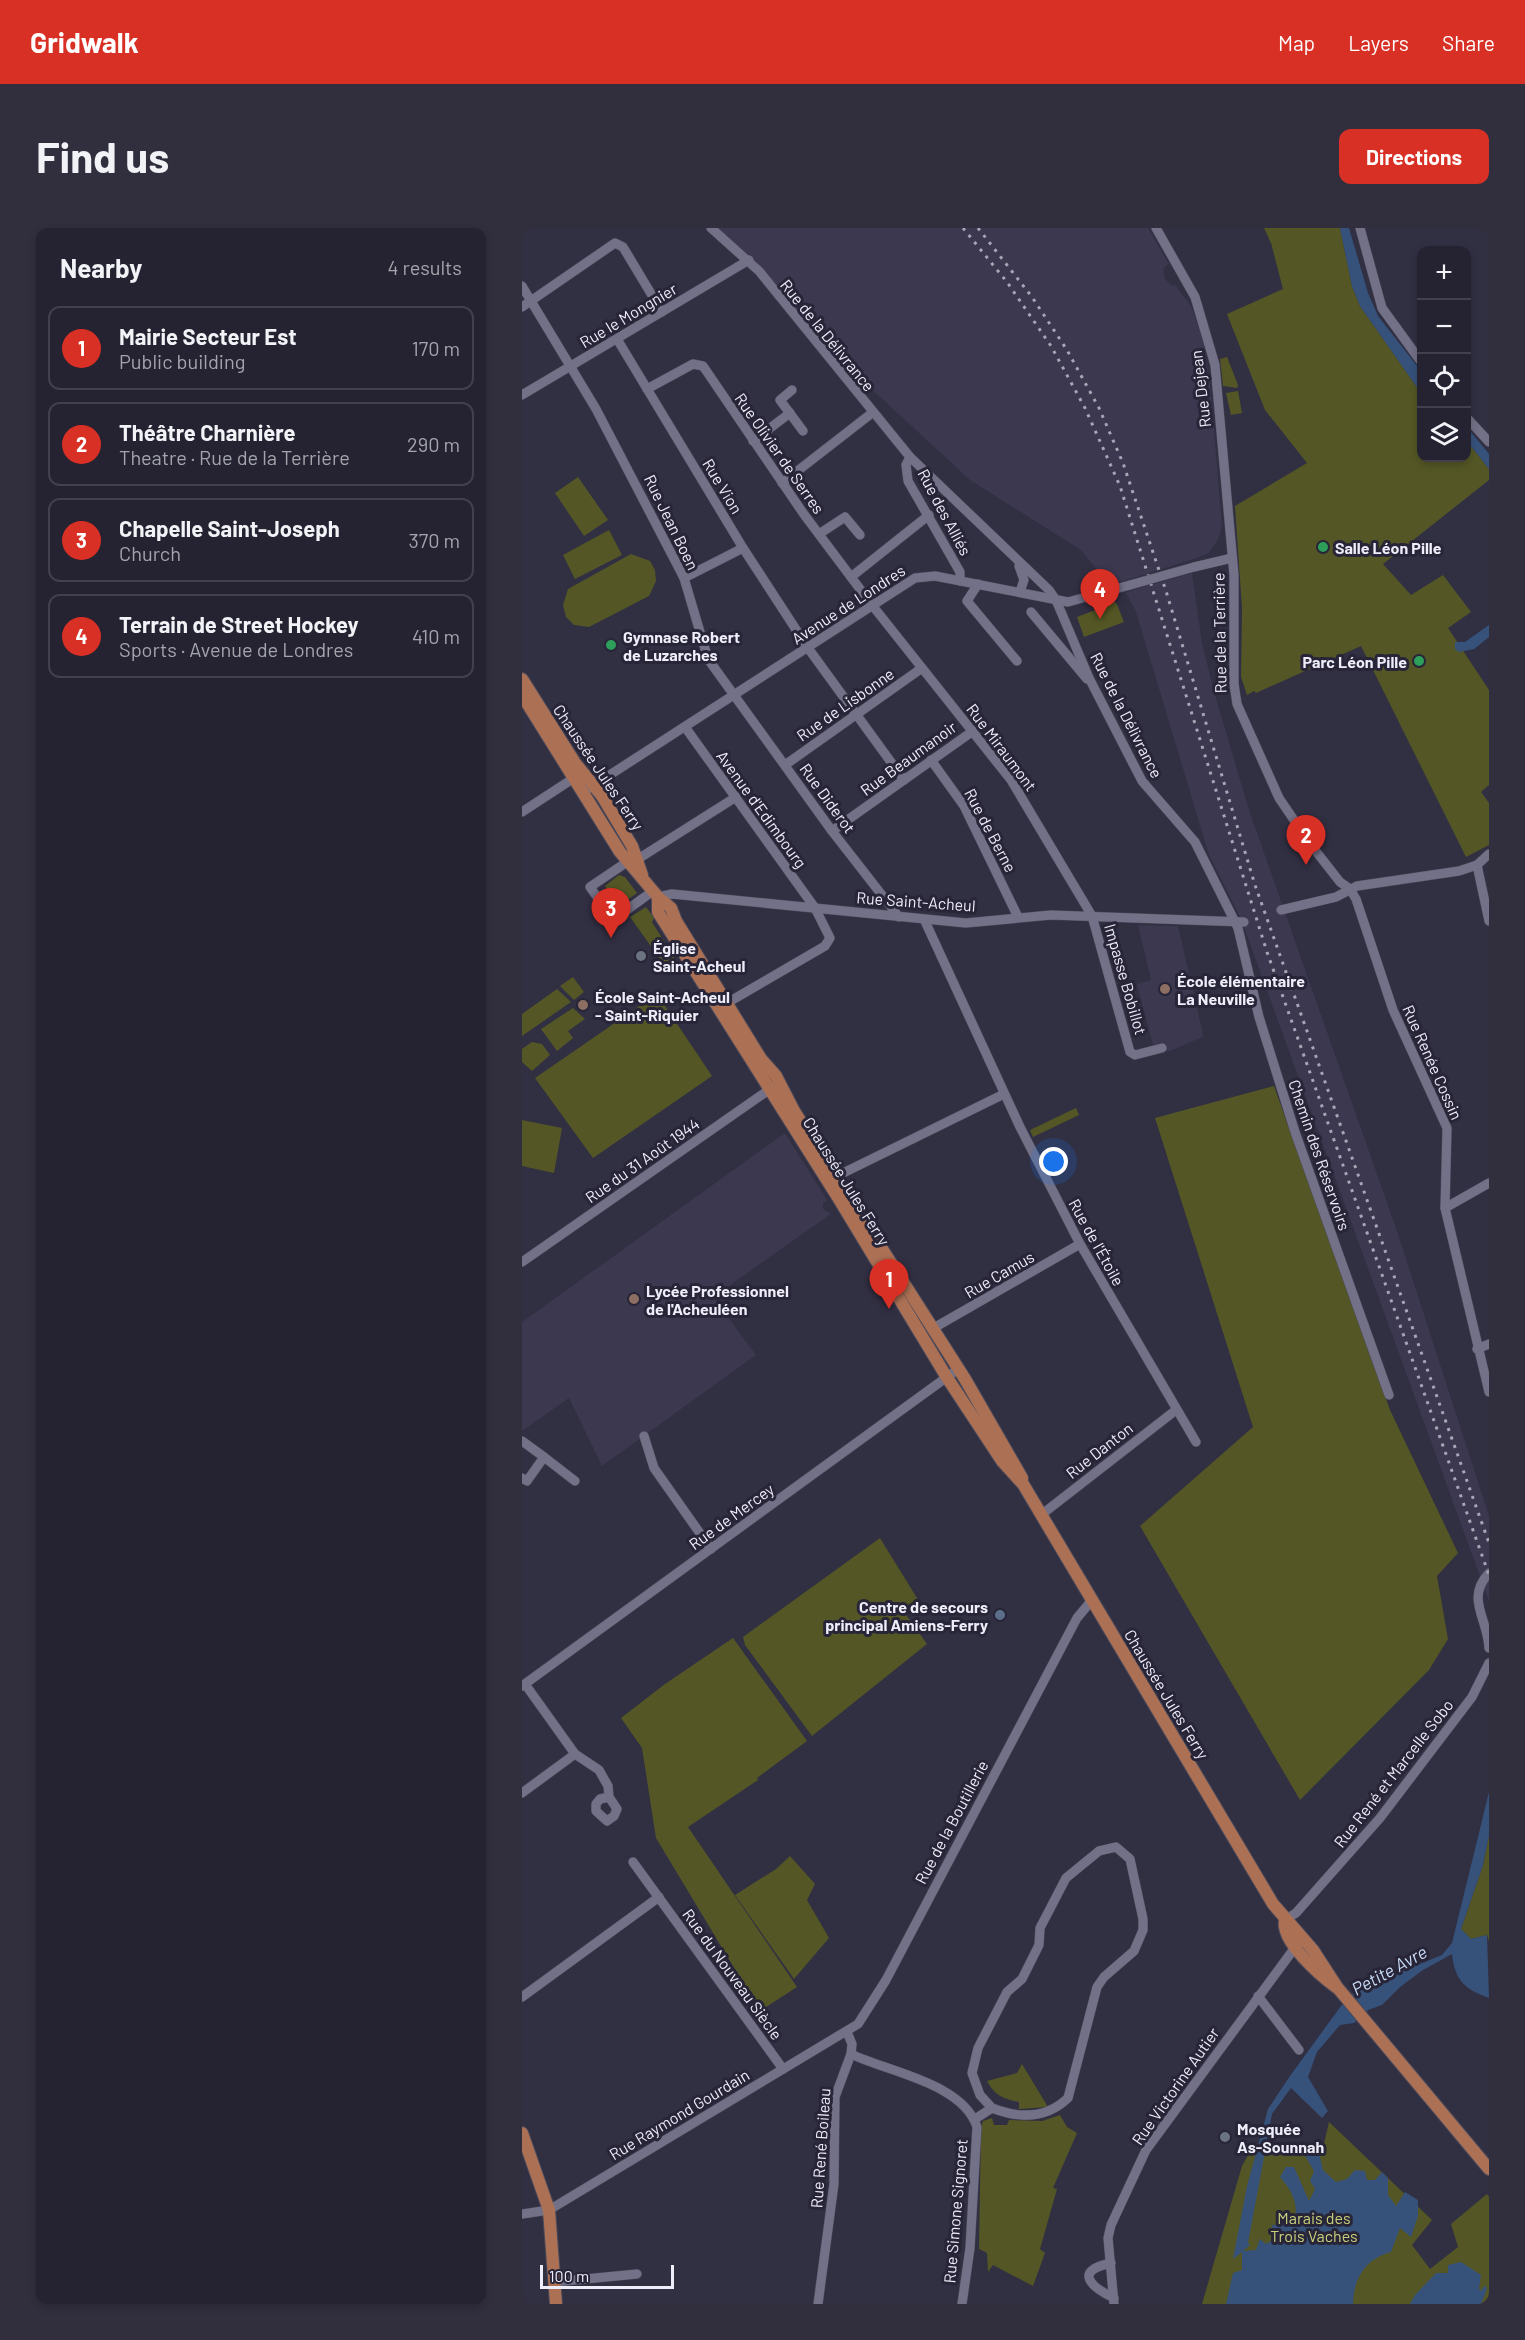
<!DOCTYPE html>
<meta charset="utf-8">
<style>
body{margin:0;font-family:Barlow,sans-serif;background:#312f3e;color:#f1f3f6}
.controls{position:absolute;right:18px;top:18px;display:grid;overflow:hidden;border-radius:12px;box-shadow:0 3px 9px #0003}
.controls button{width:54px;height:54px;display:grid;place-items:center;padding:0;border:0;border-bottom:2px solid #42404d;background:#252332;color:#f1f3f6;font:30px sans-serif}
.scale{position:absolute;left:18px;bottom:15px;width:134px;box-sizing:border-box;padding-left:6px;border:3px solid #eeedfa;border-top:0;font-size:16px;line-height:21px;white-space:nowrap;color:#eeedfa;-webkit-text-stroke:4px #272537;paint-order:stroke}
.you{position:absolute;left:532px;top:934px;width:21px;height:21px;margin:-15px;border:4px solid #fff;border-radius:50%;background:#1a73e8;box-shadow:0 0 0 9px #1a73e833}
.badge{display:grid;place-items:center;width:39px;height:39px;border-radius:50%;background:#d93025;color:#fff;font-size:20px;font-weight:700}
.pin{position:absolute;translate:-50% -50px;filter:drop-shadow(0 2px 3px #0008)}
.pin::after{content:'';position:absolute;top:32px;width:21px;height:18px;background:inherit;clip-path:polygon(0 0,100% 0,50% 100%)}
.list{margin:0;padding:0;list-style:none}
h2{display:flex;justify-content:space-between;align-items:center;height:78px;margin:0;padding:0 24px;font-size:26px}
h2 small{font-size:20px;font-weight:400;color:#a3a4ac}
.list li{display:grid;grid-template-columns:39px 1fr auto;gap:18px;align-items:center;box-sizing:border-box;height:84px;margin:0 12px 12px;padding:0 12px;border:2px solid #42404d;border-radius:12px}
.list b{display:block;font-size:22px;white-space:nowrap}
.list p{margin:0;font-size:20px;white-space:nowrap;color:#a3a4ac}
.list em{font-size:20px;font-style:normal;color:#a3a4ac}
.icon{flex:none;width:33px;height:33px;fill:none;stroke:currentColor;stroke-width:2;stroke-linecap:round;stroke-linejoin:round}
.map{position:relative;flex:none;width:967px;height:2076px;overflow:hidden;border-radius:12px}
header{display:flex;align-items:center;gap:36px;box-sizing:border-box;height:84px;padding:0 30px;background:#d93025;color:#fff}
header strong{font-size:28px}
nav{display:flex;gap:33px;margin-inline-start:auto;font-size:21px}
.intro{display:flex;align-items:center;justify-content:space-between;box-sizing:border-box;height:144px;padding:0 36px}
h1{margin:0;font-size:42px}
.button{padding:15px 27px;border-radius:12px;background:#d93025;color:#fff;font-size:21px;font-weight:700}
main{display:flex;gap:36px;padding:0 36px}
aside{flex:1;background:#252332;border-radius:12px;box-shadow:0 3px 9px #0003}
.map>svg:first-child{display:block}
.built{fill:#3b3850}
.green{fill:#545725}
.water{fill:#36527b}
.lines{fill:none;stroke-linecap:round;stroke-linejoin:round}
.minor-casing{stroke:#4c4a5a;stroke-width:10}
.major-casing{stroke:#4c4a5a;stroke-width:14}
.minor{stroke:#737187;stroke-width:9}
.major{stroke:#ac7155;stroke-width:12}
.rail{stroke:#a7a6b5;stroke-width:3;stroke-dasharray:3 6;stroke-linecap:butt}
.minor-bridge-casing{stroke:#4c4a5a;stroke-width:10;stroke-linecap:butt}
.minor-bridge{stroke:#737187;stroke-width:9}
.leisure-dot{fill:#2e9e5b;stroke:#272537;stroke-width:2}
.worship-dot{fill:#6b7280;stroke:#272537;stroke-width:2}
.education-dot{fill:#8d6e63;stroke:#272537;stroke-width:2}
.service-dot{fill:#5c6f8a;stroke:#272537;stroke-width:2}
.labels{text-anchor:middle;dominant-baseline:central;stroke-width:6;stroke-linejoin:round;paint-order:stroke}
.street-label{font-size:16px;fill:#eeedfa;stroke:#272537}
.poi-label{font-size:16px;font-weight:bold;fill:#eeedfa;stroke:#272537;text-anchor:start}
.park-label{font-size:16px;fill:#cad17d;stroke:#272537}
.water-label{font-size:18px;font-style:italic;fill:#caddf8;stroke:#272537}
</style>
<header>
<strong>Gridwalk</strong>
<nav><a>Map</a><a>Layers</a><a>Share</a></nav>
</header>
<div class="intro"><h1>Find us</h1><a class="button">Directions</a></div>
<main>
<aside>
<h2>Nearby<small>4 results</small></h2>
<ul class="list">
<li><span class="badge">1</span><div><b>Mairie Secteur Est</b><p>Public building</p></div><em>170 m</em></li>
<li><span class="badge">2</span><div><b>Théâtre Charnière</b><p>Theatre · Rue de la Terrière</p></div><em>290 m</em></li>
<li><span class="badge">3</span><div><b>Chapelle Saint-Joseph</b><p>Church</p></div><em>370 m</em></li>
<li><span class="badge">4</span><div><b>Terrain de Street Hockey</b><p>Sports · Avenue de Londres</p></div><em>410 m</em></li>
</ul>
</aside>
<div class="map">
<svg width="967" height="2076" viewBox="0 0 967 2076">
<rect width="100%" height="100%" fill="#312f42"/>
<g class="built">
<path d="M195,0H626L647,36L641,40L643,51L650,58L653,57L669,78L681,112L688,154L699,286L700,300L695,313L687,325L672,331L598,354L591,355L582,350L559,322L448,252L317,131L312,134L233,32Z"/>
<path d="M670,345L680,415L691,460L727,582L876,1006L967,1288V1373L719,691L687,627L614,384L604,364Z"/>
<path d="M616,697L656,698L680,802L681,809L645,824L640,815L631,817L616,760L615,756L629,752Z"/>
<path d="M263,905L305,972L301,975V981L309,986L191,1069L234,1127L80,1238L47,1170L0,1203V1094Z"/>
</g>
<g class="green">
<path d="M742,0H818L830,58L838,78L899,165L900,230H944L945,213L967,241V252L861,336L889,367L921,347L949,384L926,400L967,462V557L959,564L967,575V617L944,629L839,418L734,465L732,463L725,467L719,449L720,380L713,278L785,235L743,182L705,86L761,61L749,15Z"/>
<path d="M705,129L716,157L715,160L701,158L698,131Z"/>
<path d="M716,163L720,185L709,187L704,165Z"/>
<path d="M56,249L86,292L62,308L33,265Z"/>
<path d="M87,302L100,327L53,351L41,327Z"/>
<path d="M109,326L128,333L133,342L134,353L127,368L67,399L52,397L44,389L41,377L46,361Z"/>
<path d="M594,374L602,394L562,409L555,389Z"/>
<path d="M97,647L103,649L115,665L94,680L85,669L88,666L83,658Z"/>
<path d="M124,679L132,690L130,694L153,731L143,738L108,689Z"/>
<path d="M51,749L62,764L52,772L38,758Z"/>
<path d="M35,761L49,774L0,808V786Z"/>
<path d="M135,766L190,848L71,930L13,850Z"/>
<path d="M51,780L63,791L46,803L51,810L35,823L19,801Z"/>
<path d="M10,814L20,816L28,827L10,843L0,834V821Z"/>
<path d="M752,858L868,1182L936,1325L915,1348L926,1411L907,1442L778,1572L618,1298L731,1199L633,890Z"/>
<path d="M554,880L557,887L511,909L508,902Z"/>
<path d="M0,892L40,900L32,945L0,938Z"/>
<path d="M358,1310L398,1375L382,1384L405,1416L290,1508L223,1417L221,1409Z"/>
<path d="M211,1410L285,1513L235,1550L236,1552L166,1599L275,1759L238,1783L134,1610L120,1520L99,1490L143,1456Z"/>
<path d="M967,1607V1713L965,1707L949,1711L939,1701L961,1637Z"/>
<path d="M268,1628L293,1656L285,1672L307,1710L272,1751L213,1667L254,1641Z"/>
<path d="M500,1836L526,1879L497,1881V1874C482,1871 473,1868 465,1853L495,1845Z"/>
<path d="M538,1887L545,1899L555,1905L531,1960L535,1961L518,2021L523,2025L511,2058L471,2037L466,2044L465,2025L457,2021L459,1899L461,1893L470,1890L472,1897H485L487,1892L520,1893Z"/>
<path d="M807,1894L910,1992L890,2017L908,2041L936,2019L929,1996L965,1966L967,1969V2076H680L720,1938L728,1924L801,1920Z"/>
</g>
<g class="water">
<path d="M818,0H827L846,65L856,88L899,143V165L838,78L830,58Z"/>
<path d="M944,198L967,226V241L945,213Z"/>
<path d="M967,397V409L952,421L937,424L933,421V414H943Z"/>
<path d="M967,1564V1607L961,1637L939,1701L949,1711L965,1707L967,1770C942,1761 933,1752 930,1726L901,1742L878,1759L860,1777L846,1782L832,1795L818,1797L795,1824L786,1849L806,1883L800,1890L769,1860L750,1886L726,2015L728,2017L721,2023L734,2022L738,2011L744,2016L756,2009L749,1997L772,1996C777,1976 771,1964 758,1949L764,1939H772L787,1973L793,1961L788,1953L792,1943L782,1926L788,1922L797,1925L801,1942L814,1954L825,1951L833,1942L843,1943L845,1952H853L860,1944L866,1950V1967L874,1978L883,1964L896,1972V1988L889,2009L878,2000L869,2024C843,2031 832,2050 831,2076H704L711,2045L720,2042V2024L711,2031L725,1958L746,1881L768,1848L819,1778L834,1762L920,1727L930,1715Z"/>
<path d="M939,2034L959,2047L957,2061L959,2063L963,2057L965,2061L959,2076H888L893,2067L914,2045H926V2037Z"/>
</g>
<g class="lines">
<defs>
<g id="minor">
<path d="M189,0L237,43L388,229L527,362L534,372L567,450L620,553L673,614L716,700L737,789L773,904L867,1167"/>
<path d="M634,0L673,69L693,137L712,347V456L715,476L757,570L789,617L818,654L828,661L834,671L871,782L925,900L923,980L967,1164"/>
<path d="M838,0L860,80L900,135"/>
<path d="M0,58L74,181L162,350L186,431L310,603L377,689"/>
<path d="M0,79L93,15L101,19L140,84"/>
<path d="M95,111L221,320L286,420L382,552"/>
<path d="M125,161L171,136L181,138L281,285L350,377L489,552L570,688L608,824L613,827L640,820"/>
<path d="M270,162L258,172L281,203"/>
<path d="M0,167L227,32"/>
<path d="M944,189L967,214"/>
<path d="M231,213L268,185"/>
<path d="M388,229L384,237L386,253L438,344V353"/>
<path d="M260,255L350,185"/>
<path d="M297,306L323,289L338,307"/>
<path d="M497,338L502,352L498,364"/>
<path d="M672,339L710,330"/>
<path d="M329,349L407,287"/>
<path d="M162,350L221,320"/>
<path d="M456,356L445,373L495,433"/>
<path d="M509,384L565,451"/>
<path d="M163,499L293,680L308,710L303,718L205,775"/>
<path d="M409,532L442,578L496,689"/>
<path d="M263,537L400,440"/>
<path d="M66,561L393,350L413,348L546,374L608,357"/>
<path d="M0,584L55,548"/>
<path d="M310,603L451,503"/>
<path d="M116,631L214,569"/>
<path d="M105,634L68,659L90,690L95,689L131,663"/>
<path d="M955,637L967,693"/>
<path d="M136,669L150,666L444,695L529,687L722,694"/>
<path d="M759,682L814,669L835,658L937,643L955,637L967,626"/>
<path d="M402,691L498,899L558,1016L674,1214"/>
<path d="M315,948L482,866"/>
<path d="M923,980L967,955"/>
<path d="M0,1034L251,859"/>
<path d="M410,1101L558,1016"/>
<path d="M955,1121L967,1116"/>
<path d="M122,1208L132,1240L189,1321"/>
<path d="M0,1213L22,1229"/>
<path d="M0,1250L5,1253L22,1229L53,1253"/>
<path d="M519,1287L654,1182"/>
<path d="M967,1345C943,1370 966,1391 967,1420"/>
<path d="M3,1456L53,1526L77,1542L86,1558L87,1569L95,1581L92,1588L85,1593L74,1583V1576L78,1571L87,1569"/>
<path d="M0,1458L436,1141"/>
<path d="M0,1565L53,1526"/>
<path d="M111,1634L261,1841"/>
<path d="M763,1692L774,1685L858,1590L950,1469L967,1435"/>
<path d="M736,1768L777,1822"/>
<path d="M0,1769L137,1669"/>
<path d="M329,1826C366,1844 441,1855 455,1899L448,2020L440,2076"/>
<path d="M453,1891L470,1880C498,1891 524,1891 546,1870L575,1759L582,1749L612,1723L621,1702V1691L608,1631L594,1619L577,1623L544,1650L518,1700L517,1717L500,1751L485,1764L456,1820L450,1845L458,1867L470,1880"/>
<path d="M0,1986L27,1982L336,1796L364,1752L555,1390L570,1372"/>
<path d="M589,2035C551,2043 569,2059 592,2070"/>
<path d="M32,2054L115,2046"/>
<path d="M296,2076L312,1956L313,1869L329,1826L330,1816L325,1804"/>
<path d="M592,2076L586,2010L589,1997L624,1922L777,1714"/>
</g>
<g id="major">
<path d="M0,451L53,535L80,568L110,618L120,647"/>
<path d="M0,467L98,624L136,669V684L317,971L424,1148L480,1233L501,1256L751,1676L791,1722L815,1759L967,1941"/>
<path d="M136,669L149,680L154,693L239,831L254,848L272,883L443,1151L500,1250"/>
<path d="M763,1692C758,1713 799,1748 814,1759"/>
<path d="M0,1905L27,1982L34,2076"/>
</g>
</defs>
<use href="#minor" class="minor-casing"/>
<use href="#major" class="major-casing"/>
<use href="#minor" class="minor"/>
<use href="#major" class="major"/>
<g class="rail">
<path d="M441,0L485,54L529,118L563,180L598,258L745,724L967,1347"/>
<path d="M456,0L510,69L545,122L577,180L601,235L644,363L733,657L967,1315"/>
</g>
<defs>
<path id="minor-bridge" d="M608,357L672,339"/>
</defs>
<use href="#minor-bridge" class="minor-bridge-casing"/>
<use href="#minor-bridge" class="minor-bridge"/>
</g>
<g class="leisure-dot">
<circle cx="801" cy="319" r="6"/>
<circle cx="89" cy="417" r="6"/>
<circle cx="897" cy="433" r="6"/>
</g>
<g class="worship-dot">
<circle cx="119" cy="728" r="6"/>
<circle cx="703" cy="1909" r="6"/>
</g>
<g class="education-dot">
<circle cx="643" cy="761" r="6"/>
<circle cx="61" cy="777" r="6"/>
<circle cx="112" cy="1071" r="6"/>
</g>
<circle class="service-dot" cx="478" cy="1387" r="6"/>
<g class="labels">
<g class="street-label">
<text transform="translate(106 87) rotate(-31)">Rue le Mongnier</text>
<text transform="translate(306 107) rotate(51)">Rue de la Délivrance</text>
<text transform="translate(678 161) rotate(-97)">Rue Dejean</text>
<text transform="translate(258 225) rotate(55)">Rue Olivier de Serres</text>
<text transform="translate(201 258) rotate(59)">Rue Vion</text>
<text transform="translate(423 284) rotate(62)">Rue des Alliés</text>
<text transform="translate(150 294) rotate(64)">Rue Jean Boen</text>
<text transform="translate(326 376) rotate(-33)">Avenue de Londres</text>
<text transform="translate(697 405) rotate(-91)">Rue de la Terrière</text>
<text transform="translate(323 476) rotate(-35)">Rue de Lisbonne</text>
<text transform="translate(605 487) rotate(63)">Rue de la Délivrance</text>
<text transform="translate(480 519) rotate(53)">Rue Miraumont</text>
<text transform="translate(386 530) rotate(-36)">Rue Beaumanoir</text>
<text transform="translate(77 539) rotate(56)">Chaussée Jules Ferry</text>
<text transform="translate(306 570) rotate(54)">Rue Diderot</text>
<text transform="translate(240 581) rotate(54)">Avenue d'Edimbourg</text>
<text transform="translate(469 602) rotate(62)">Rue de Berne</text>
<text transform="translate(394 673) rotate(4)">Rue Saint-Acheul</text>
<text transform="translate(604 751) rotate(74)">Impasse Bobillot</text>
<text transform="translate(911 834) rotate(66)">Rue Renée Cossin</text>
<text transform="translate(798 927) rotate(71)">Chemin des Réservoirs</text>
<text transform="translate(120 932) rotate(-35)">Rue du 31 Août 1944</text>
<text transform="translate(325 953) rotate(58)">Chaussée Jules Ferry</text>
<text transform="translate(575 1014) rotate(61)">Rue de l'Étoile</text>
<text transform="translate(477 1046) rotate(-30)">Rue Camus</text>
<text transform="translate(577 1222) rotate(-38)">Rue Danton</text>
<text transform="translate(209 1288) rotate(-36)">Rue de Mercey</text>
<text transform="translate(645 1466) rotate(59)">Chaussée Jules Ferry</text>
<text transform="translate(871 1545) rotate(-52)">Rue René et Marcelle Sobo</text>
<text transform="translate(429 1594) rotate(-62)">Rue de la Boutillerie</text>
<text transform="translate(211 1746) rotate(54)">Rue du Nouveau Siècle</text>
<text transform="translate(653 1858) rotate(-55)">Rue Victorine Autier</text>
<text transform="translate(157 1886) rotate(-31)">Rue Raymond Gourdain</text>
<text transform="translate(298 1920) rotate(-86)">Rue René Boileau</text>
<text transform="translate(433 1983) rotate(-85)">Rue Simone Signoret</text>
</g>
<g class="poi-label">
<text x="813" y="319">Salle Léon Pille</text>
<text x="101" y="408">Gymnase Robert<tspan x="101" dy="18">de Luzarches</tspan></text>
<text x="885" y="433" text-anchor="end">Parc Léon Pille</text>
<text x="131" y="719">Église<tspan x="131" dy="18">Saint-Acheul</tspan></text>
<text x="655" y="752">École élémentaire<tspan x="655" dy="18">La Neuville</tspan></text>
<text x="73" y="768">École Saint-Acheul<tspan x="73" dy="18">- Saint-Riquier</tspan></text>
<text x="124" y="1062">Lycée Professionnel<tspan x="124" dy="18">de l'Acheuléen</tspan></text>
<text x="466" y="1378" text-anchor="end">Centre de secours<tspan x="466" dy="18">principal Amiens-Ferry</tspan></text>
<text x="715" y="1900">Mosquée<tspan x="715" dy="18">As-Sounnah</tspan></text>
</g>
<g class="park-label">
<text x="792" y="1989">Marais des<tspan x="792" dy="18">Trois Vaches</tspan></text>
</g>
<g class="water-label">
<text transform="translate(867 1742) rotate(-29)">Petite Avre</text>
</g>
</g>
</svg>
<div class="controls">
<button>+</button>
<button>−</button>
<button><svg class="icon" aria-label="locate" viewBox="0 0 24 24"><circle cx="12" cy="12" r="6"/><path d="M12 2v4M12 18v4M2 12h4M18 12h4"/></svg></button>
<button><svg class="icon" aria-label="layers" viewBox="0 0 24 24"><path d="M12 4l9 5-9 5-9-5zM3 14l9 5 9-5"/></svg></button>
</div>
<div class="scale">100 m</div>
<div class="you"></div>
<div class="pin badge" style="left:367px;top:1081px">1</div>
<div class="pin badge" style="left:784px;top:637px">2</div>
<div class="pin badge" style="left:89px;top:710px">3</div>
<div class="pin badge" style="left:578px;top:391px">4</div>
</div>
</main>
